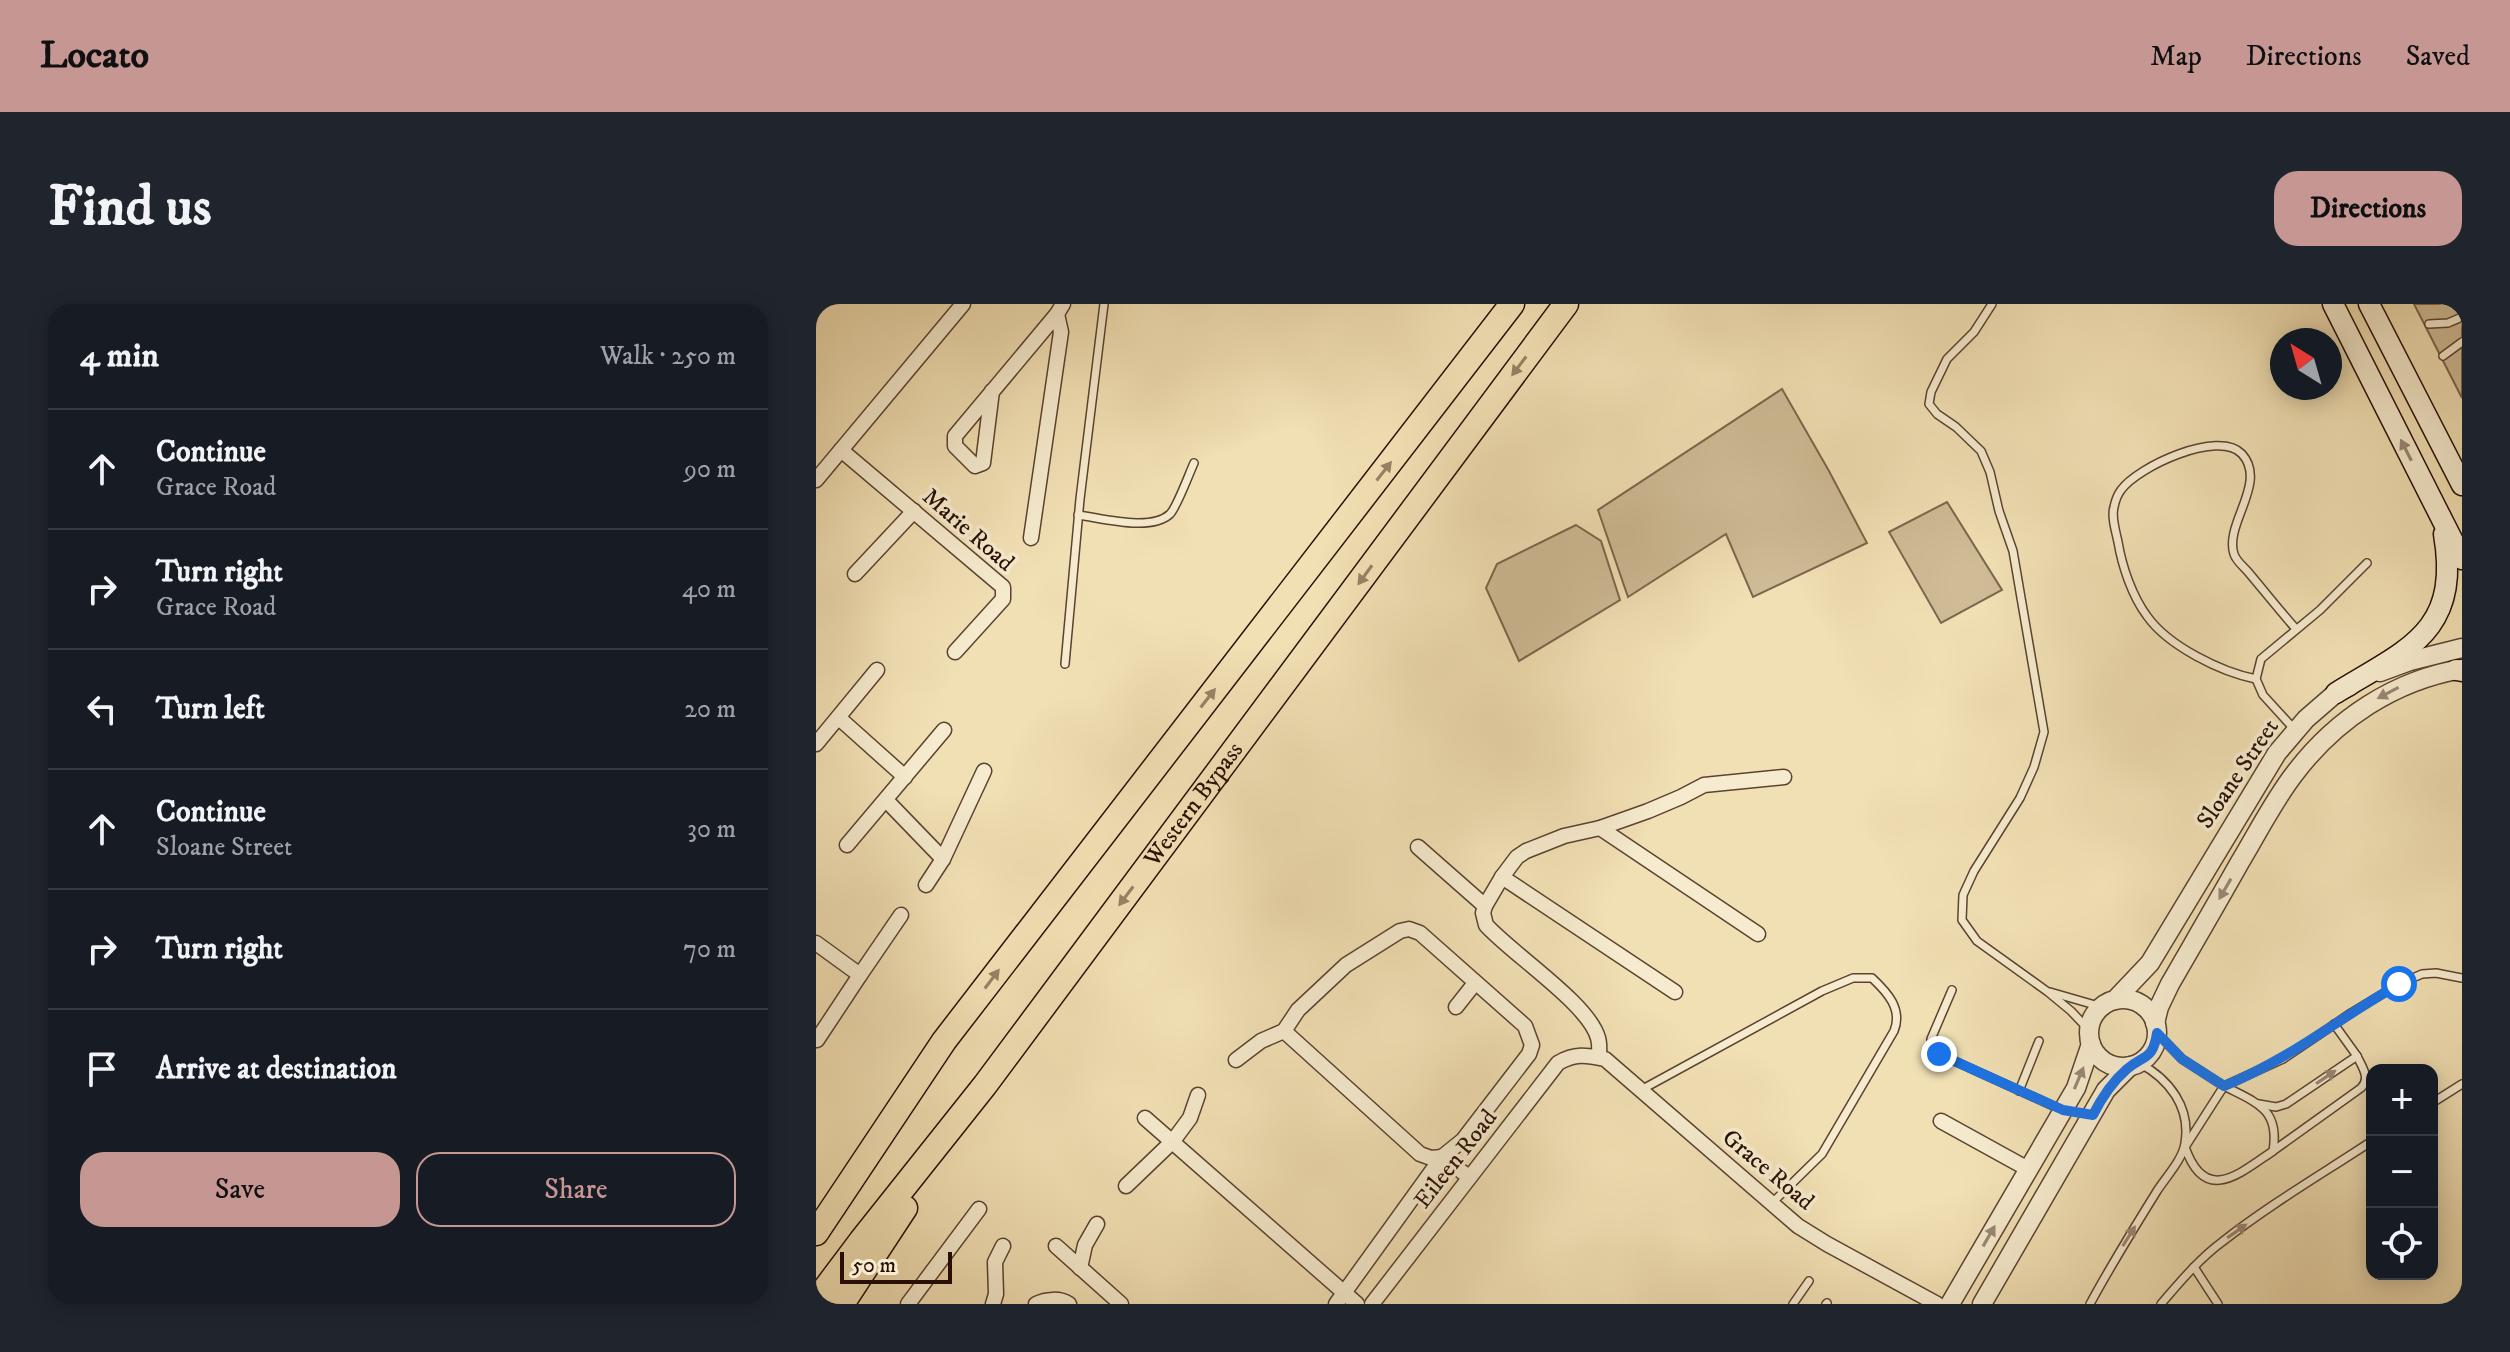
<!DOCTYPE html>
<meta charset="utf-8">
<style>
body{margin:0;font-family:"IM FELL DW Pica",serif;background:#20242c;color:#f1f3f6}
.controls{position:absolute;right:24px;bottom:24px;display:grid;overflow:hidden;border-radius:16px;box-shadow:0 4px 20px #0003}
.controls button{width:72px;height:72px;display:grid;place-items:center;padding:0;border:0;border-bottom:2px solid #363941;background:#171b24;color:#f1f3f6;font:40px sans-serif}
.compass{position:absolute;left:1454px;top:24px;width:72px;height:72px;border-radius:50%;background:#171b24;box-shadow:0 4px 20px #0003;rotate:323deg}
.scale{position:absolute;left:24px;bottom:20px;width:112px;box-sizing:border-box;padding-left:8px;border:4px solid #290f05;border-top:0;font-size:22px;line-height:28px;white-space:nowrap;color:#290f05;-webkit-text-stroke:6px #f6ebce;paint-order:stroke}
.stop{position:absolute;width:24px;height:24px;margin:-18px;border:6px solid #1a73e8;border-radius:50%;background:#fff}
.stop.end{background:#1a73e8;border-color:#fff;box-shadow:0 2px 8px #0008}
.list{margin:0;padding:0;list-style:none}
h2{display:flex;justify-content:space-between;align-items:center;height:104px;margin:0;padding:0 32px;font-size:34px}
h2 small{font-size:26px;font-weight:400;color:#9ea1a6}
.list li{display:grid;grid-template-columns:52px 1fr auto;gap:24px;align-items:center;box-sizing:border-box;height:120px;padding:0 32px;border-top:2px solid #363941}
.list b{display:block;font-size:30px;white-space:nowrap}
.list p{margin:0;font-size:26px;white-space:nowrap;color:#9ea1a6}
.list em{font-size:26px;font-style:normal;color:#9ea1a6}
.actions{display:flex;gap:16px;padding:24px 32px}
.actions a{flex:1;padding:18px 0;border:2px solid #c59692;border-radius:24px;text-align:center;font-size:28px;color:#c59692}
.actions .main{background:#c59692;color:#111}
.icon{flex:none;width:44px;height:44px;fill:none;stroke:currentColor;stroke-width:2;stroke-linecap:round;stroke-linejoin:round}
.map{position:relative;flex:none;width:1646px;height:1000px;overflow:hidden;border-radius:24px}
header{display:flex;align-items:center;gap:48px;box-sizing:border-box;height:112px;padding:0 40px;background:#c59692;color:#111}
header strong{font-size:38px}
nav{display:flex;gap:44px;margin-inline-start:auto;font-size:28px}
.intro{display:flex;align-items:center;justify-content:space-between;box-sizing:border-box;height:192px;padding:0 48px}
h1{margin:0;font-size:56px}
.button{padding:20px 36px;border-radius:24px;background:#c59692;color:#111;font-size:28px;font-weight:700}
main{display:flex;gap:48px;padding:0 48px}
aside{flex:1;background:#171b24;border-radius:24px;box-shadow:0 4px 20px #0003}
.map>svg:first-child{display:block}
.green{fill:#cfbc96;stroke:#7c664e;stroke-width:2}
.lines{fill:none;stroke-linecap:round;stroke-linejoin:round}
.service-casing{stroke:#5b4331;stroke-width:10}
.minor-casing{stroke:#5b4331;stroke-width:17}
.tertiary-casing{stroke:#5b4331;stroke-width:21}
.secondary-casing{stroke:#290f05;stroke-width:23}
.motorway-casing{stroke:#290f05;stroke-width:27}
.service{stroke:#f6ebce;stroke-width:7}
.minor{stroke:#f6ebce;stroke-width:14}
.tertiary{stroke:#f6ebce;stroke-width:18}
.secondary{stroke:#f6ebce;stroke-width:20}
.motorway{stroke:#f1e0b4;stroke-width:24}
.oneway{fill:#978265}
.oneway2{fill:#9a8874}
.route{stroke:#1a73e8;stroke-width:10}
.labels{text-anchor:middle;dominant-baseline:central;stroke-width:7;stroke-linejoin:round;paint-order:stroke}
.street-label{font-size:24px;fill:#290f05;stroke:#f6ebce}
</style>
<header>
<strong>Locato</strong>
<nav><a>Map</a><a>Directions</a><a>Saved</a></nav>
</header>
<div class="intro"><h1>Find us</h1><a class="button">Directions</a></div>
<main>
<aside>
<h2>4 min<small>Walk · 250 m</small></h2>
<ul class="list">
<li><svg class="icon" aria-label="ahead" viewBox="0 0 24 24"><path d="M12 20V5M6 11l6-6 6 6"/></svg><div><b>Continue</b><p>Grace Road</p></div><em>90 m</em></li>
<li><svg class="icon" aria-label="right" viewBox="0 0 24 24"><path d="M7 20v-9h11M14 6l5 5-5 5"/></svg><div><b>Turn right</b><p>Grace Road</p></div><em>40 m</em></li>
<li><svg class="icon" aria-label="left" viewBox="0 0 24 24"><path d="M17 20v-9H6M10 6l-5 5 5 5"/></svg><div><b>Turn left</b></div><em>20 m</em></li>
<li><svg class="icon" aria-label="ahead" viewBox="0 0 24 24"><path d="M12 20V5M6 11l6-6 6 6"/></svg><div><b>Continue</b><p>Sloane Street</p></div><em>30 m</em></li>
<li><svg class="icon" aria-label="right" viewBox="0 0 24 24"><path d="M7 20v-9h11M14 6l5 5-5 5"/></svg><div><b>Turn right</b></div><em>70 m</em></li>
<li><svg class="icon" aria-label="arrive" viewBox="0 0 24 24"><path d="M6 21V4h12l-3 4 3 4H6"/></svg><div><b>Arrive at destination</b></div></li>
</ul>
<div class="actions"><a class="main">Save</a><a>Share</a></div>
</aside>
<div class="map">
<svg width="1646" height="1000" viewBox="0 0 1646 1000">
<rect width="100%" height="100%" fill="#f1e0b4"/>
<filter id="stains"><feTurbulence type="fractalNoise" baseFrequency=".0025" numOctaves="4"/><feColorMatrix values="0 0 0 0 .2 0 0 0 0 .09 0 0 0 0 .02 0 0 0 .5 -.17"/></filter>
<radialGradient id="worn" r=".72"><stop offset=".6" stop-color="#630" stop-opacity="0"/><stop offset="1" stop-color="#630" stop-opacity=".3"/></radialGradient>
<g class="green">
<path d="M1598,0H1646V94Z"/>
<path d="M966,85L1013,167L1051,239L937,293L910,230L812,293L782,206Z"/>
<path d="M1131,198L1186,286L1125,319L1073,228Z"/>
<path d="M760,221L785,237L804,296L703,357L670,284L681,260Z"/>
</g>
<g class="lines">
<defs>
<g id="service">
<path d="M1176,0L1158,28L1131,55L1115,88L1113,100L1121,110L1140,123L1165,147L1174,168L1183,207L1197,247L1228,428L1218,463L1204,494L1158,567L1147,591L1146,616L1161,637L1232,688L1255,707L1273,726"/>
<path d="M1613,20L1632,19L1646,13"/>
<path d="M1627,52L1646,38"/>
<path d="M262,211C286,214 335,228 354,210C361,203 373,170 378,159"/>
<path d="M249,360L264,195L288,0"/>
<path d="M1440,375C1405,368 1352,342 1331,312C1316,292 1306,262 1302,238C1300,228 1295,213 1298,203C1299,198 1302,190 1305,186C1321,163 1403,125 1426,150C1452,179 1408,220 1418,250C1420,257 1428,263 1433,269C1449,288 1464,307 1480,325"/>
<path d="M1479,426L1447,391L1440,375L1445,355L1504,306L1551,259"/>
<path d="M1136,686L1115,735L1117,743L1123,750L1246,806"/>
<path d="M1234,688L1286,703"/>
<path d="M1518,720L1541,752"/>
<path d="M1341,729L1366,755L1408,782L1467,755L1535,709L1583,680L1606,670L1620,669L1646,674"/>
<path d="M1408,782C1441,799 1464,805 1457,847C1423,870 1389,901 1369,843Z"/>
<path d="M825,786L1006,687L1037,674H1056C1071,688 1087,705 1078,727L1006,850L956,899"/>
<path d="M1203,787L1223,737"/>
<path d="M1616,799L1646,780"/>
<path d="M1443,800L1460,803L1470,800L1541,752C1546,763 1555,774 1545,784L1457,847"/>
<path d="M1378,963L1402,1000"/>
<path d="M977,1000L993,977"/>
<path d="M1010,1000L1011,999"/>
<path d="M1274,1000C1295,961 1318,924 1341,887C1350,873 1367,855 1369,839C1375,803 1353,775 1323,759"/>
<path d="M1345,1000C1364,978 1383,955 1406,938C1453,901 1506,870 1556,837"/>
</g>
<g id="minor">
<path d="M176,87L167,159L159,162L139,142V132L241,10L247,0"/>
<path d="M25,146L187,283V295L139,348"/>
<path d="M0,176L147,0"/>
<path d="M215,234L245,28L241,10"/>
<path d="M39,270L98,207"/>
<path d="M23,414L89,473"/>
<path d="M0,440L61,366"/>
<path d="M70,496L127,555"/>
<path d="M784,524L942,630"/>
<path d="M31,541L128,426"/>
<path d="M602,543L669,602"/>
<path d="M686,573L859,688"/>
<path d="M110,581L127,555L168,467"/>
<path d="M0,639L44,671L1,736"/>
<path d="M44,671L85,611"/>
<path d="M640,703L659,679"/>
<path d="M468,727L604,850L615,854L626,853L653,873"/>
<path d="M783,753C783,747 784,740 782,734C773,700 696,650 670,621L667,609L669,602L686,573L701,553L710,547L748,532L784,524L832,507L865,493L888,481L968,473"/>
<path d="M420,756L445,737L468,727L482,706L530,661L584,627L593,625L604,629L709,722L716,741L713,750L647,836L626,853L520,1000"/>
<path d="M329,814L541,1000"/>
<path d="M1125,817L1212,865"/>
<path d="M310,882L357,837L374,814L382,791"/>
<path d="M240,942L305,1000"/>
<path d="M264,964L269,941L281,920"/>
<path d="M92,1000L163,905"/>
<path d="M177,1000L180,990L179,958L187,942"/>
<path d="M220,1000C230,995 244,994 253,1000"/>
<path d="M556,1000L742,759C759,749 770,751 789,755L982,922L1011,940L1121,1000"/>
</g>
<g id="tertiary">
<path d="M1564,368L1594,357L1646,344"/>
<circle cx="1307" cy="729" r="34"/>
<path d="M1299,696L1334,659L1461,449L1490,415L1520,389L1534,382"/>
<path d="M1339,719L1343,703L1354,680C1377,640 1401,599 1424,558C1442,528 1458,496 1479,469C1520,415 1579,376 1646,365"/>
<path d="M1134,1000L1260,784L1275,740"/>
<path d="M1166,1000L1290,786L1314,762"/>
</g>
<g id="secondary">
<path d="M1517,0L1646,255"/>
<path d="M1553,0L1646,181"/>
<path d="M1640,366L1646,367"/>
<path d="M1520,389C1591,345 1645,329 1628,230"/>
</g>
<g id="motorway">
<path d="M0,929L128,737L696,0"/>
<path id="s1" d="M0,997L45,937L169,781L750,0"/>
<path d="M26,1000L89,904"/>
</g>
</defs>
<use href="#service" class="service-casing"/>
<use href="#minor" class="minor-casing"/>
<use href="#tertiary" class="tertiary-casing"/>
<use href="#secondary" class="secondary-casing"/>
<use href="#motorway" class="motorway-casing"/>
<use href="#service" class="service"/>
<use href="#minor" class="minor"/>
<use href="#tertiary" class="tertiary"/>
<use href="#secondary" class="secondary"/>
<use href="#motorway" class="motorway"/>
</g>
<defs><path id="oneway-solid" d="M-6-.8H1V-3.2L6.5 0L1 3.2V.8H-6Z" transform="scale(2)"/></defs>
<g class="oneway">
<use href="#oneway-solid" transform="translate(703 62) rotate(127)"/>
<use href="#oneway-solid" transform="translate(568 167) rotate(-52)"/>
<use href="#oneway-solid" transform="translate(549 271) rotate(126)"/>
<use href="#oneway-solid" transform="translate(392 394) rotate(-52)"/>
<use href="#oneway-solid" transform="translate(310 592) rotate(127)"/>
<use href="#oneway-solid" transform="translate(176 675) rotate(-53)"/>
</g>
<g class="oneway2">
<use href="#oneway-solid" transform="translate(1590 146) rotate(-117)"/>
<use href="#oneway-solid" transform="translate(1572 389) rotate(152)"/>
<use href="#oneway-solid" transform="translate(1409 585) rotate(120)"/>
<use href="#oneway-solid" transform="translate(1510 773) rotate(-34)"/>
<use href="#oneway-solid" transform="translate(1263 774) rotate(-67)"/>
<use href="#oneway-solid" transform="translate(1421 927) rotate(-35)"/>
<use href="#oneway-solid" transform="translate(1173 932) rotate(-60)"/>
<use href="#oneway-solid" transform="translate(1313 932) rotate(-58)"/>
</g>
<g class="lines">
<path class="route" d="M1123,750L1247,806L1277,811C1286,793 1296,778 1311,765C1327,751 1337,757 1341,729L1366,755L1408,782C1472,756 1524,714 1583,680"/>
</g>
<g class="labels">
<g class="street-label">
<text transform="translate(152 226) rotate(41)">Marie Road</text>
<text transform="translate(1422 470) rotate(-56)">Sloane Street</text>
<text stroke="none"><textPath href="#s1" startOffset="624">Western Bypass</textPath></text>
<text transform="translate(640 855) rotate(-52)">Eileen Road</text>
<text transform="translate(952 866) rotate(40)">Grace Road</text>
</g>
</g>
<rect width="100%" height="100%" filter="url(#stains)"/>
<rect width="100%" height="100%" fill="url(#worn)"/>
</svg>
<div class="controls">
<button>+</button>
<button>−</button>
<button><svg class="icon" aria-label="locate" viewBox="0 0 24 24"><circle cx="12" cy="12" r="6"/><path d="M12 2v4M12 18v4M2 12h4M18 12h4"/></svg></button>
</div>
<svg class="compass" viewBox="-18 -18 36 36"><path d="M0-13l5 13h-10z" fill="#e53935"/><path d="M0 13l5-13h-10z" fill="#9ea1a6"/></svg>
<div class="scale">50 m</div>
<div class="stop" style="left:1583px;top:680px"></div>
<div class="stop end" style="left:1123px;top:750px"></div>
</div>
</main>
